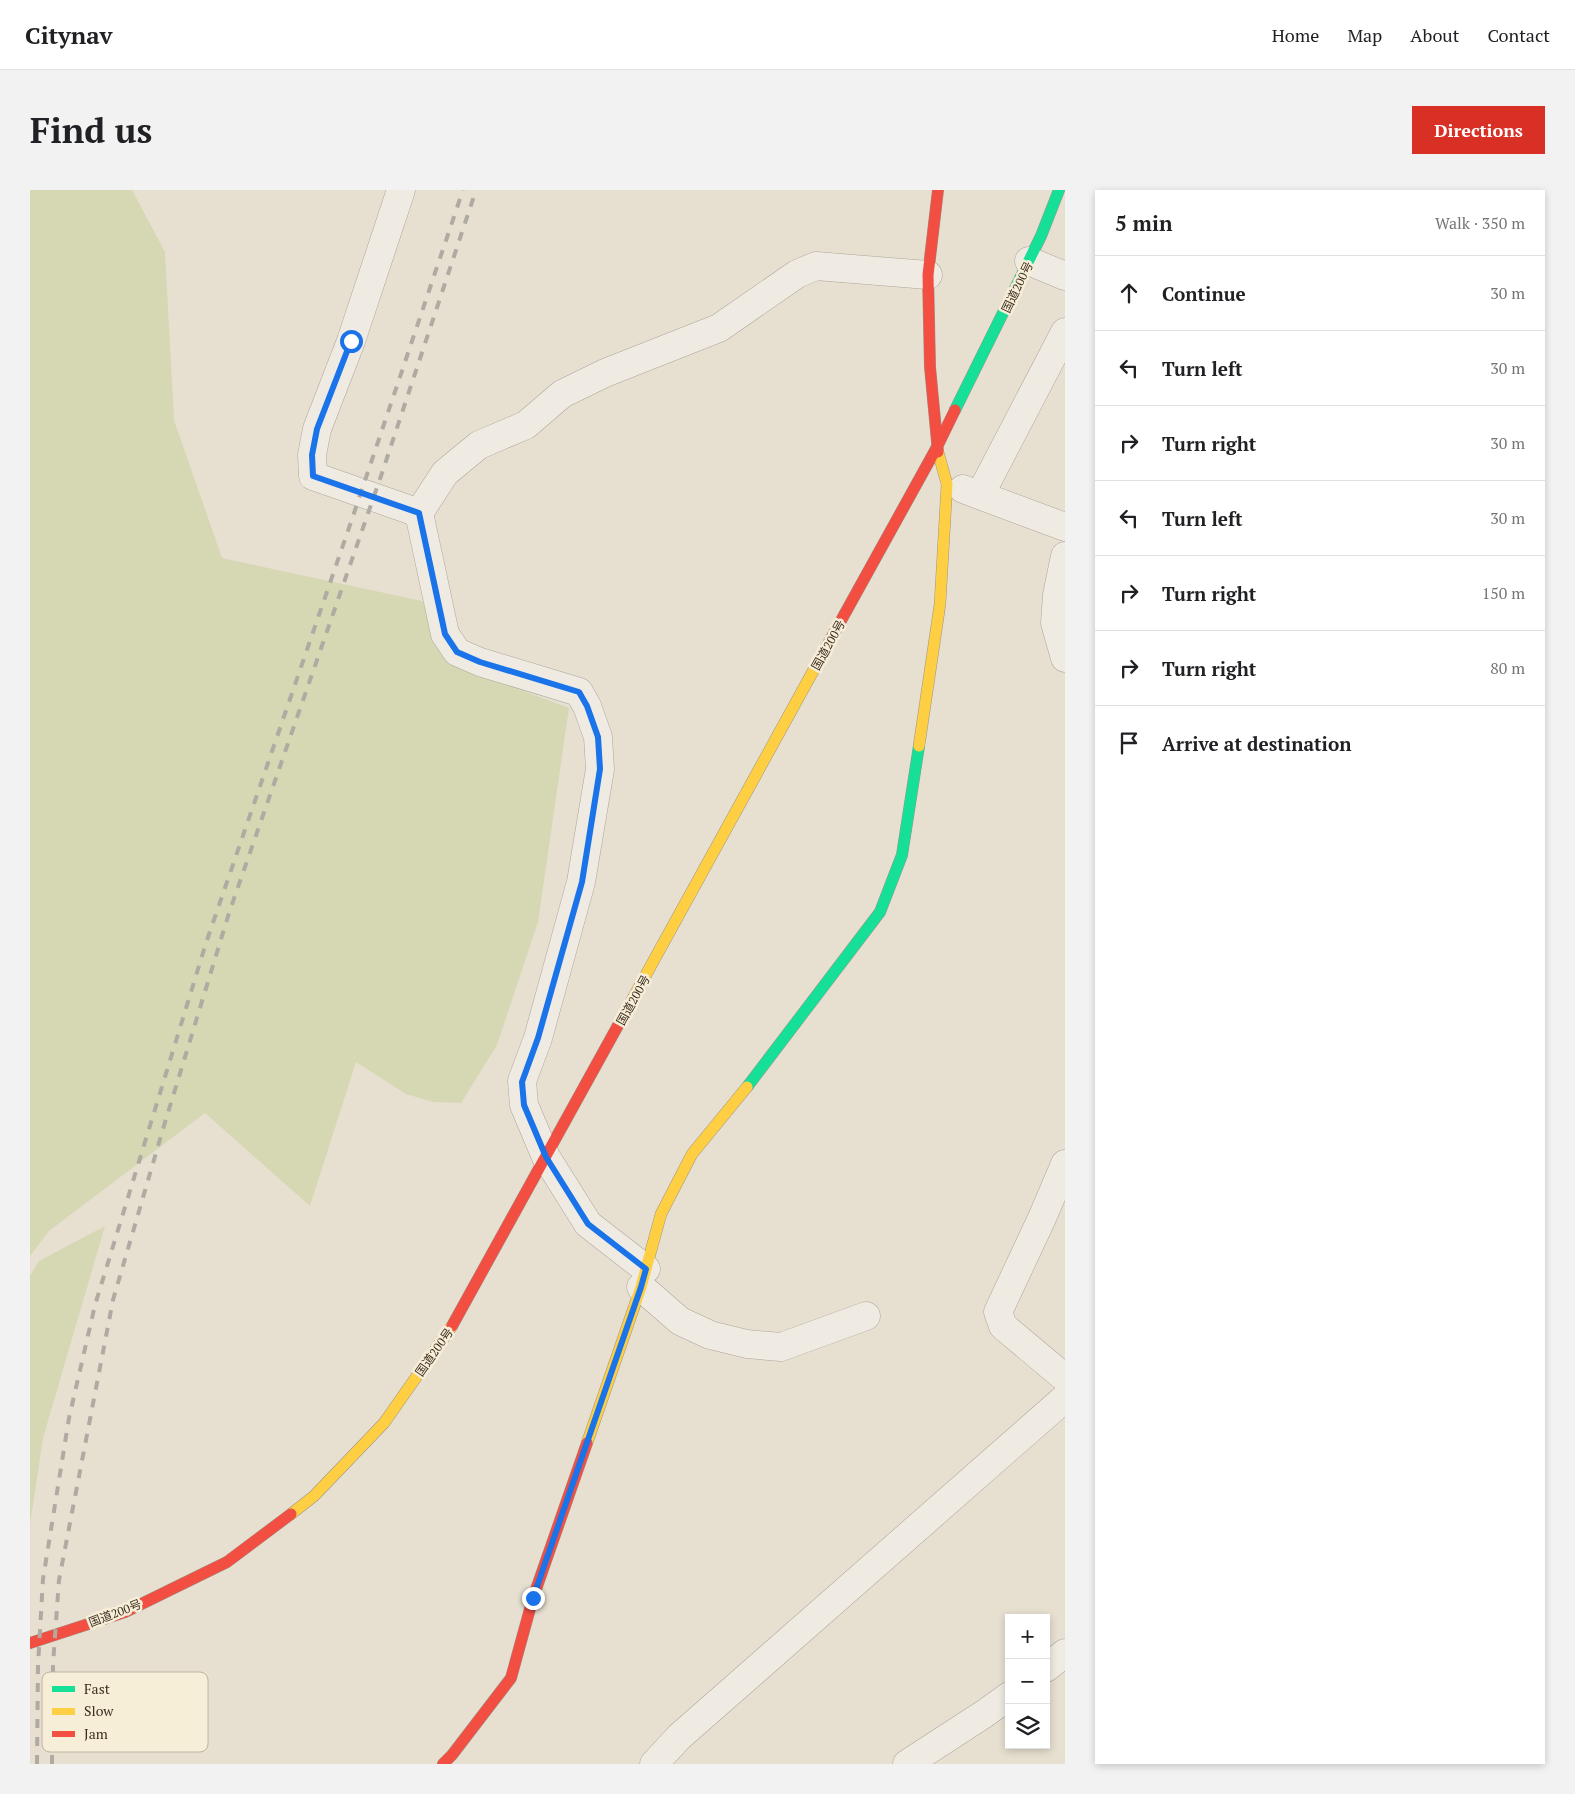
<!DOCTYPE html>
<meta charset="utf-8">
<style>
body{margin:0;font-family:"PT Serif","Noto Sans JP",serif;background:#f2f2f2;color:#202124}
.controls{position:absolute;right:15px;bottom:15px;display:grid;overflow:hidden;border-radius:0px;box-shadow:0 2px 8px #0003}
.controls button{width:45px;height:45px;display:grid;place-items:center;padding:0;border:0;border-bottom:1px solid #e0e0e0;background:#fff;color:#202124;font:25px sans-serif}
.stop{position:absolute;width:15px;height:15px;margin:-11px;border:4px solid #1a73e8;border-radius:50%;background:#fff}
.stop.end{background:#1a73e8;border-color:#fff;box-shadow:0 1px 5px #0008}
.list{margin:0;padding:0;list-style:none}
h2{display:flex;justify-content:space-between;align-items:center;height:65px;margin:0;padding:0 20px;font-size:21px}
h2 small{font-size:16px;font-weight:400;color:#757577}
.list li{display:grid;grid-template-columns:32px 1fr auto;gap:15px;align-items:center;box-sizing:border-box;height:75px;padding:0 20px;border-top:1px solid #e0e0e0}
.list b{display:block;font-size:19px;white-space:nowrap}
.list em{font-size:16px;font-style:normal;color:#757577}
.icon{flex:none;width:28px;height:28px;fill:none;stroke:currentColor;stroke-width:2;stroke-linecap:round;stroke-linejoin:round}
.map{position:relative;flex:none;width:1035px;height:1574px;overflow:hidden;border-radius:0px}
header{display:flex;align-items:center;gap:30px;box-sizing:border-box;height:70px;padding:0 25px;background:#fff;border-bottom:1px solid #e0e0e0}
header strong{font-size:24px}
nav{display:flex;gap:28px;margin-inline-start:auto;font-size:18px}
.intro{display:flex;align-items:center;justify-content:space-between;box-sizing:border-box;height:120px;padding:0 30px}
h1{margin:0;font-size:35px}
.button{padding:12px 22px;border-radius:0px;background:#d93025;color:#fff;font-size:18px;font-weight:700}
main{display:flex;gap:30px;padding:0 30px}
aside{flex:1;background:#fff;border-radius:0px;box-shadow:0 2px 8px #0003}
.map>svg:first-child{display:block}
.green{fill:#d6d7b3}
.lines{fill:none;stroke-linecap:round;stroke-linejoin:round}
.street-casing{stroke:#ada599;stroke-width:29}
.fast-casing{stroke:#9c958a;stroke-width:12}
.slow-casing{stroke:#9c958a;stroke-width:12}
.jam-casing{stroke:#9c958a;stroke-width:12}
.street{stroke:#efebe3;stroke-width:28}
.fast{stroke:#16e098;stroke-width:11}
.slow{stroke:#ffcf43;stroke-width:11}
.jam{stroke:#f24e42;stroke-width:11}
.rail{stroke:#afaaa2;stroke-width:4;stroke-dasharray:9 9;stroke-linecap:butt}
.route{stroke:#1a73e8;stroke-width:6}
.labels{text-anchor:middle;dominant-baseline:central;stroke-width:5;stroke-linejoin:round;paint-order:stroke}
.street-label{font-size:12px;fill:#3d2e20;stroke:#f7eed8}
.key{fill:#f7eed8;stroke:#bfb4a1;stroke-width:1}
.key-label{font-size:14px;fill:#3d2e20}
</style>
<header>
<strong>Citynav</strong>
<nav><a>Home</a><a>Map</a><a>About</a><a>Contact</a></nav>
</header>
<div class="intro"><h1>Find us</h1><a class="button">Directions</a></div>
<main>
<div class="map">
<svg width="1035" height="1574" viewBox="0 0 1035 1574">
<rect width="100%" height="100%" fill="#e7e0d1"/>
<g class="green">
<path d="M0,0H102L135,62L144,230L192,368L392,411L419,473L539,518L508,732L467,855L431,913L403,912L376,904L326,872L280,1016L175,923L19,1041L0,1066Z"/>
<path d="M75,1036L13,1248L0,1334V1086L9,1071Z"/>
</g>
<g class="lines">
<defs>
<g id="street">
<path d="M371,0L321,151L287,239L282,265L283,286L389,323"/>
<path d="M999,71L1035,86"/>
<path d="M933,299L1035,337"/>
<path d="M950,305L1035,142"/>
<path d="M1035,366L1027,405L1025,433L1035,468"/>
<path d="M1035,974L1012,1028L968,1122L973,1136L1035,1188"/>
<path d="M616,1079L558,1034L516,967L494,915L492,891L508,848L551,692L570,579L568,547L557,516L549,502L450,472L427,462L415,444L389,323L415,283L449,255L496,235L532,204L575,183L689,138L767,84L786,76L898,85"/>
<path d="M611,1097L650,1131L680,1145L717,1154L751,1157L836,1126"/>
<path d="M1016,1478L1035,1463"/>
<path d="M624,1574L649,1547L1035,1208"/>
<path d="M877,1574L954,1524L979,1506"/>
</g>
<g id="fast">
<path d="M925,220L1011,46L1029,0"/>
<path d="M717,897L850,722L872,665L889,556"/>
</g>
<g id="slow">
<path d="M889,556L910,414L917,294L908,262"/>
<path d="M591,830L787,474"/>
<path d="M557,1253L611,1097L631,1024L662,964L717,897"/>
<path d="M261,1324L284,1306L354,1233L422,1136"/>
</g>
<g id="jam">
<path d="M908,0L898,85L900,177L908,262"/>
<path d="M787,474L907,257L925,220"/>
<path d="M422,1136L591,830"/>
<path d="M0,1453L95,1422L197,1372L261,1324"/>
<path d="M413,1574L422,1565L481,1488L503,1408L557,1253"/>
</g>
</defs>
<use href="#street" class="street-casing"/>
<use href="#fast" class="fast-casing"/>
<use href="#slow" class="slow-casing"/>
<use href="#jam" class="jam-casing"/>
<use href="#street" class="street"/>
<use href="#fast" class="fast"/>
<use href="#slow" class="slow"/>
<use href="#jam" class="jam"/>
<g class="rail">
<path d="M7,1574L8,1475L13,1389L39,1228L65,1115L176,753L322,329L433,0"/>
<path d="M22,1574L23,1474L29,1390L83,1110L133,939L199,723L351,286L446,0"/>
</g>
</g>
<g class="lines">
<path class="route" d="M321,151L287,239L282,265L283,286L389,323L415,444L427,462L450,472L549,502L557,516L568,547L570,579L552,692L508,848L492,892L494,915L516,967L558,1034L616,1079L611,1097L503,1408"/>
</g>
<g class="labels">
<g class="street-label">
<text transform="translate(987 97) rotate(-64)">国道200号</text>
<text transform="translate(798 455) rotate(-61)">国道200号</text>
<text transform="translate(603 810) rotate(-61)">国道200号</text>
<text transform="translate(404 1162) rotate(-55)">国道200号</text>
<text transform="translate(85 1423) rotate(-21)">国道200号</text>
</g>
</g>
<rect x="12" y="1482" width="166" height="80" rx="8" class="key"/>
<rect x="22" y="1496" width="23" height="6" fill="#16e098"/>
<rect x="22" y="1518" width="23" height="7" fill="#ffcf43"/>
<rect x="22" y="1541" width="23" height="6" fill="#f24e42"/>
<g class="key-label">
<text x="54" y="1504">Fast</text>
<text x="54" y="1526">Slow</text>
<text x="54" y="1549">Jam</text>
</g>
</svg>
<div class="controls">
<button>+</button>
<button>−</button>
<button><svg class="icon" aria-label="layers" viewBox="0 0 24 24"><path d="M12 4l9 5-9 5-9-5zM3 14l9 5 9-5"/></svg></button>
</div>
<div class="stop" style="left:321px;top:151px"></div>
<div class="stop end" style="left:503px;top:1408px"></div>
</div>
<aside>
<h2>5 min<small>Walk · 350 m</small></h2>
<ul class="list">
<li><svg class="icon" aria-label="ahead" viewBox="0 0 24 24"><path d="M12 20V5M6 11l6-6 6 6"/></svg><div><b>Continue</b></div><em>30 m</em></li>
<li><svg class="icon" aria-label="left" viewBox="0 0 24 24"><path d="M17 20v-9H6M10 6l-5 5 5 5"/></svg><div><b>Turn left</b></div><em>30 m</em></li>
<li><svg class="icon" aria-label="right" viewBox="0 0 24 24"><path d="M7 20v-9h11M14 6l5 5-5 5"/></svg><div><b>Turn right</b></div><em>30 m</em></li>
<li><svg class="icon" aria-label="left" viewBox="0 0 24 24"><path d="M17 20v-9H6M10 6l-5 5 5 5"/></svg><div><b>Turn left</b></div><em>30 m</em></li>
<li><svg class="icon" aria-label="right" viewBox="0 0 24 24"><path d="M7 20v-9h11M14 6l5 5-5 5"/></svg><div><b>Turn right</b></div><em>150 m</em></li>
<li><svg class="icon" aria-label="right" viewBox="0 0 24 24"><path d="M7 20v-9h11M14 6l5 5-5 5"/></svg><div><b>Turn right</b></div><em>80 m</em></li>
<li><svg class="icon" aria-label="arrive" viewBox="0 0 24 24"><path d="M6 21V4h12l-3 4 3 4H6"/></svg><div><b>Arrive at destination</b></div></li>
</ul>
</aside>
</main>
